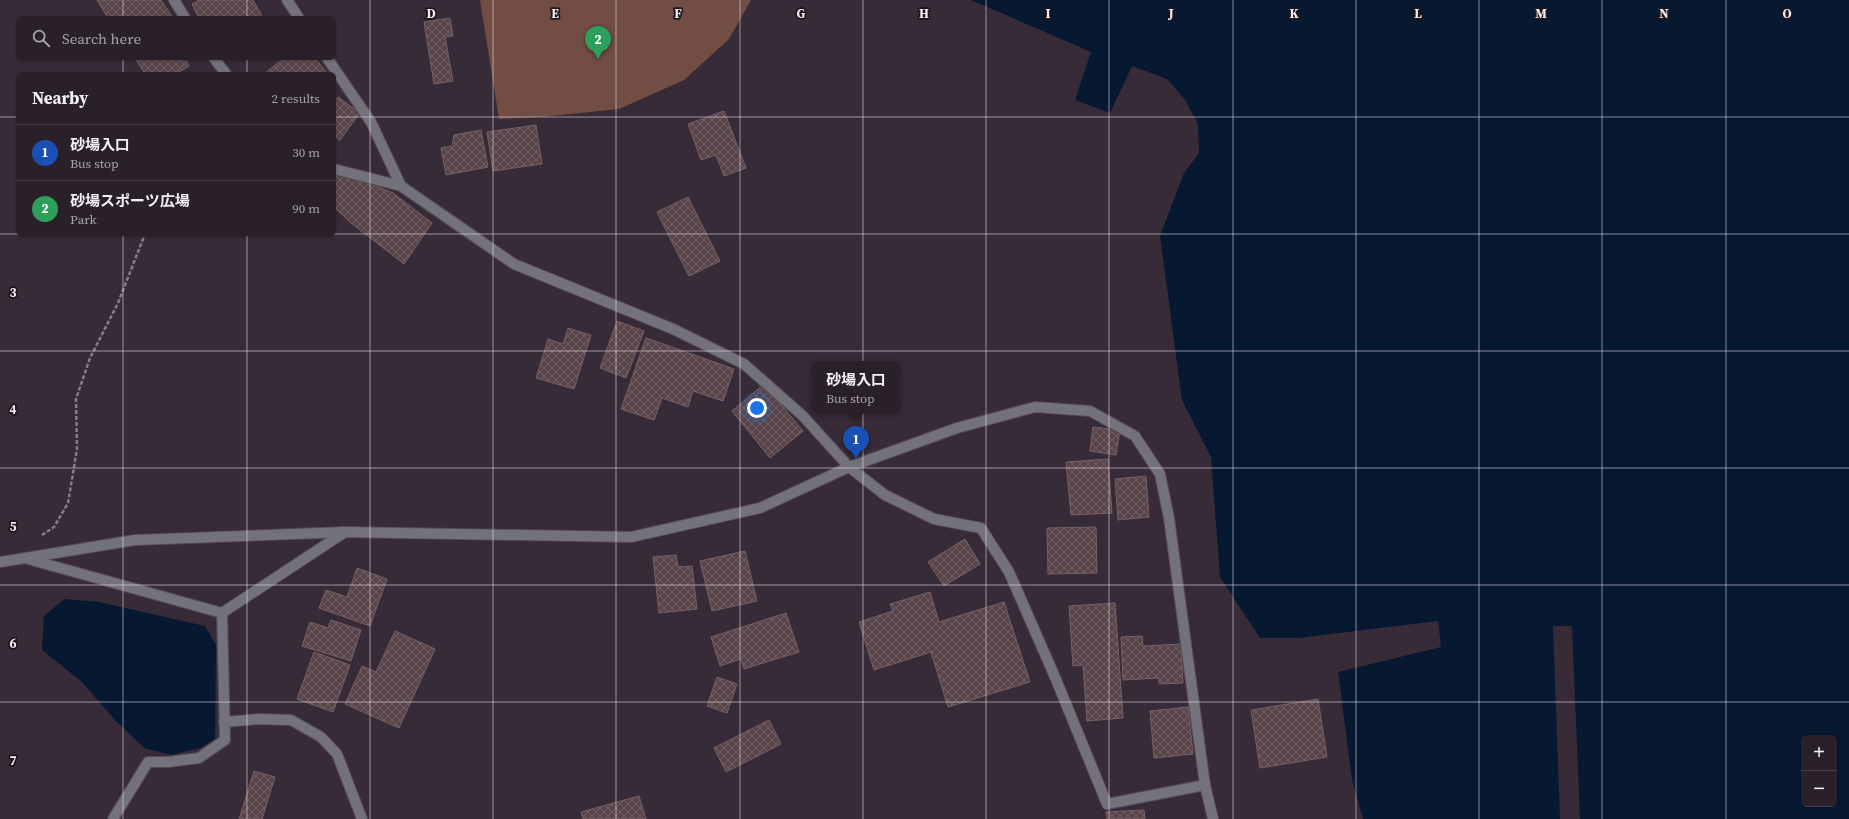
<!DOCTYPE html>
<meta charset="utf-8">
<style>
body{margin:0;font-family:"Source Serif 4","Noto Sans JP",serif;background:#362d36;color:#f1f3f6}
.controls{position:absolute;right:12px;bottom:12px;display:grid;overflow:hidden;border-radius:6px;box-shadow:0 1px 3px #0004}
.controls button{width:36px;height:36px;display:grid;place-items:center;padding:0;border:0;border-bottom:1px solid #463e47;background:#2a202a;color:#f1f3f6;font:20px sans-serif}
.you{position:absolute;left:757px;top:408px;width:14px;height:14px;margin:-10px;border:3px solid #fff;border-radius:50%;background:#1a73e8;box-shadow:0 0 0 6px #1a73e833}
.badge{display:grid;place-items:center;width:26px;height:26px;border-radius:50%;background:#db2777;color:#fff;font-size:13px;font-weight:700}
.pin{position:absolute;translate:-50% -33px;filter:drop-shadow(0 1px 2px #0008)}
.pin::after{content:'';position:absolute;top:21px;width:14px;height:12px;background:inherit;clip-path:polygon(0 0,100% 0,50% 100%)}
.popup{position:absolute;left:812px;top:361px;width:88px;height:52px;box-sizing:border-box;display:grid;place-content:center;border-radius:6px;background:#2a202a;filter:drop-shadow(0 1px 3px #0005);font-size:13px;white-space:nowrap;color:#a5a3a8}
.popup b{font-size:15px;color:#f1f3f6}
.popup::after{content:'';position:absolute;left:50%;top:100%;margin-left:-8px;border:8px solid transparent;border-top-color:#2a202a}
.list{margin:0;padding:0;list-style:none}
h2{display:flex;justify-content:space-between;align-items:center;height:52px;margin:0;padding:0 16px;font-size:17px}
h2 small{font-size:13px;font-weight:400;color:#a5a3a8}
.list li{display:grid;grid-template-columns:26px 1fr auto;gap:12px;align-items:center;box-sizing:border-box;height:56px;padding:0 16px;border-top:1px solid #463e47}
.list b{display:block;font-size:15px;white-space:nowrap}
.list p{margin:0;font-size:13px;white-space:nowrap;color:#a5a3a8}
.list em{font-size:13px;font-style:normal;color:#a5a3a8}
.icon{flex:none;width:22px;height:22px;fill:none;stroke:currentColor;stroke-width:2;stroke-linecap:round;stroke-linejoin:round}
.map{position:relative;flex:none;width:1849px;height:819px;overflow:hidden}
.search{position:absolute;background:#2a202a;box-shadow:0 1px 3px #0004;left:16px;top:16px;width:320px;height:44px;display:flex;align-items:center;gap:10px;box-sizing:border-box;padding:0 14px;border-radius:6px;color:#a5a3a8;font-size:15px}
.panel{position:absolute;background:#2a202a;box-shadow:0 1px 3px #0004;left:16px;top:72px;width:320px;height:164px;border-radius:6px}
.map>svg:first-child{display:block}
.park{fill:#714d43}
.water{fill:#071831;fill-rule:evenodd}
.building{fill:url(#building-cross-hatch);stroke:#766066}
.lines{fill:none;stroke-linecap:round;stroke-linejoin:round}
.minor-casing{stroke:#564a56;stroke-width:12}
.path{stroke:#877c87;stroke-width:2.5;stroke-dasharray:4 2;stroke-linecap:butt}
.minor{stroke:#73717a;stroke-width:10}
.grid{fill:none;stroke:#f3eaf3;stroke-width:1;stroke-opacity:0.55}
.grid-label{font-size:13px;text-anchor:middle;font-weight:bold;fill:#f3eaf3;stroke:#1c161b;stroke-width:3.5;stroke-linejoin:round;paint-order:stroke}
</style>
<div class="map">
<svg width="1849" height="819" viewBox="0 0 1849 819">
<defs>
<pattern id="building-cross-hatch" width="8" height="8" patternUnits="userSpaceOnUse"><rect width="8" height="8" fill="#584449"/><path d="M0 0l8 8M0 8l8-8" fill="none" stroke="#705f64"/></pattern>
</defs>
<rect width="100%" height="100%" fill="#382b38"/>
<path class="park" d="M480,0H751L729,39L684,80L619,109L541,117L499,119Z"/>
<g class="water">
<path d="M971,0H1849V819H1580L1572,626H1553L1560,819H1363L1352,780L1338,672L1441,647L1438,621L1298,638H1260L1220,577L1211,457L1182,400L1160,236L1184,173L1199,153L1198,124L1185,100L1167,79L1132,66L1110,113L1075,100L1091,52ZM1804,738H1834V804H1804Z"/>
<path d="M64,599L99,602L205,626L216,645L215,739L200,748L171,755L144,748L114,719L82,682L42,650L44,616Z"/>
</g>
<g class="building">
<path d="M97,0H161L173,18H108Z"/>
<path d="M199,0H253L262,16L258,18H199L192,4Z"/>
<path d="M450,18L453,36L445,37L453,81L434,84L424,22Z"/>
<path d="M135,58H185L189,66L176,74H145Z"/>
<path d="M284,58H315L328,74H264Z"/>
<path d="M338,97L360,113L340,140L334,135V103Z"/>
<path d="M724,111L746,168L724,176L716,155L701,160L688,124Z"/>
<path d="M536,125L542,164L493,171L487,132Z"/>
<path d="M481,130L488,167L446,175L441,148L452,146L454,135Z"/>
<path d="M334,170L393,193L432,223L404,264L351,223L334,207Z"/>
<path d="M688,197L720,261L689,276L657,212Z"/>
<path d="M617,321L644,331L626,378L600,368Z"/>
<path d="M568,328L591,335L574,389L536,378L548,339L563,344Z"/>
<path d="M646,338L734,369L723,401L693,391L688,407L662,398L654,420L621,409Z"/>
<path d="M764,384L803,431L770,458L732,411Z"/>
<path d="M1093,427L1120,430L1116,455L1090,451Z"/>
<path d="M1108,459L1112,513L1071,515L1066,462Z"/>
<path d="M1146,476L1149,517L1118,520L1115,479Z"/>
<path d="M1096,527L1097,573L1048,574L1047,528Z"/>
<path d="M965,539L980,564L944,586L928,562Z"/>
<path d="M745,551L757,601L712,611L700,561Z"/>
<path d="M676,555L678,567L692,566L697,609L659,613L653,557Z"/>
<path d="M357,568L387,579L370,626L319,608L326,590L347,597Z"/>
<path d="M930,592L939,622L1004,602L1030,682L948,707L931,652L874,670L859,622L893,611L890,604Z"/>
<path d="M1115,603L1123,718L1087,721L1083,665L1073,666L1069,606Z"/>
<path d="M786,613L799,652L744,669L741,659L720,666L711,637Z"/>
<path d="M331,620L361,630L351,661L302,646L310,622L328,628Z"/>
<path d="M395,631L435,649L399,728L345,704L362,666L376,672Z"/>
<path d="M1142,636L1143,646L1181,644L1183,683L1159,684V678L1123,680L1121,637Z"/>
<path d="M314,652L350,665L333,712L297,699Z"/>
<path d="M717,677L737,684L727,713L707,706Z"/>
<path d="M1318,699L1327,757L1260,768L1251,710Z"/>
<path d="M1188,707L1193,754L1154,758L1150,711Z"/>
<path d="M769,720L781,744L726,772L714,748Z"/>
<path d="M254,771L275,777L262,819H239Z"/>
<path d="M639,796L646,819H583L581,812Z"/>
<path d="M1144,810L1145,819H1107L1106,812Z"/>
</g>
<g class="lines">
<defs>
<g id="minor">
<path d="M174,0L185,18"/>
<path d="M287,0L299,18"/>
<path d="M214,58L226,74"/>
<path d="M327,58L371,122L401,186"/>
<path d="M334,169L401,186L514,264L673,329L744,364L803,416L849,467L885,495L934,519L981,528L1009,572L1055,677L1107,804L1205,785"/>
<path d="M28,559L222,613L225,740L199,758L168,762H148L113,819"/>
<path d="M0,562L135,540L346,532L631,537L760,508L849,467L957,428L1035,407L1090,411L1135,436L1160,474L1169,518L1205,785L1213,819"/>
<path d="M222,613L345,532"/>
<path d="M224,722L259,719L291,720L321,737L337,754L362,819"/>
</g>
</defs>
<use href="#minor" class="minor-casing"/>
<path class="path" d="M42,535L54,527L68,503L77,449L76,399L90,358L118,303L145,234"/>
<use href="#minor" class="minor"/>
</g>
<path class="grid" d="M123,0V18M247,0V18M370,0V819M493,0V819M616,0V819M740,0V819M863,0V819M986,0V819M1109,0V819M1233,0V819M1356,0V819M1479,0V819M1602,0V819M1726,0V819M123,58V74M247,58V74M0,117H18M334,117H1849M0,234H18M18,234H334M123,234V819M247,234V819M334,234H1849M0,351H1849M0,468H1849M0,585H1849M0,702H1849"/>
<g class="grid-label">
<text x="431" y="18">D</text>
<text x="555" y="18">E</text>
<text x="678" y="18">F</text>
<text x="801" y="18">G</text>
<text x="924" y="18">H</text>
<text x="1048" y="18">I</text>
<text x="1171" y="18">J</text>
<text x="1294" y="18">K</text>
<text x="1418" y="18">L</text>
<text x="1541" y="18">M</text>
<text x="1664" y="18">N</text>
<text x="1787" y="18">O</text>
<text x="13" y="297">3</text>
<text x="13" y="414">4</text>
<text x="13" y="531">5</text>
<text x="13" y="648">6</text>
<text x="13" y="765">7</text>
</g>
</svg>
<div class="controls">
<button>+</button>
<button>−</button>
</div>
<div class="you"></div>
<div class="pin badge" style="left:856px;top:459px;background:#1a4fb4">1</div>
<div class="popup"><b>砂場入口</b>Bus stop</div>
<div class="pin badge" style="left:598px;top:59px;background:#2e9e5b">2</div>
<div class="search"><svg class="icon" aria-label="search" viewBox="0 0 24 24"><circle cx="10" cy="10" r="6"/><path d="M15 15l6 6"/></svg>Search here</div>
<section class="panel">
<h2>Nearby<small>2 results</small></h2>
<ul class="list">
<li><span class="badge" style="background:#1a4fb4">1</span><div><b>砂場入口</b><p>Bus stop</p></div><em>30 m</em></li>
<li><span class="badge" style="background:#2e9e5b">2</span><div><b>砂場スポーツ広場</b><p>Park</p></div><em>90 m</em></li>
</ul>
</section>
</div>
